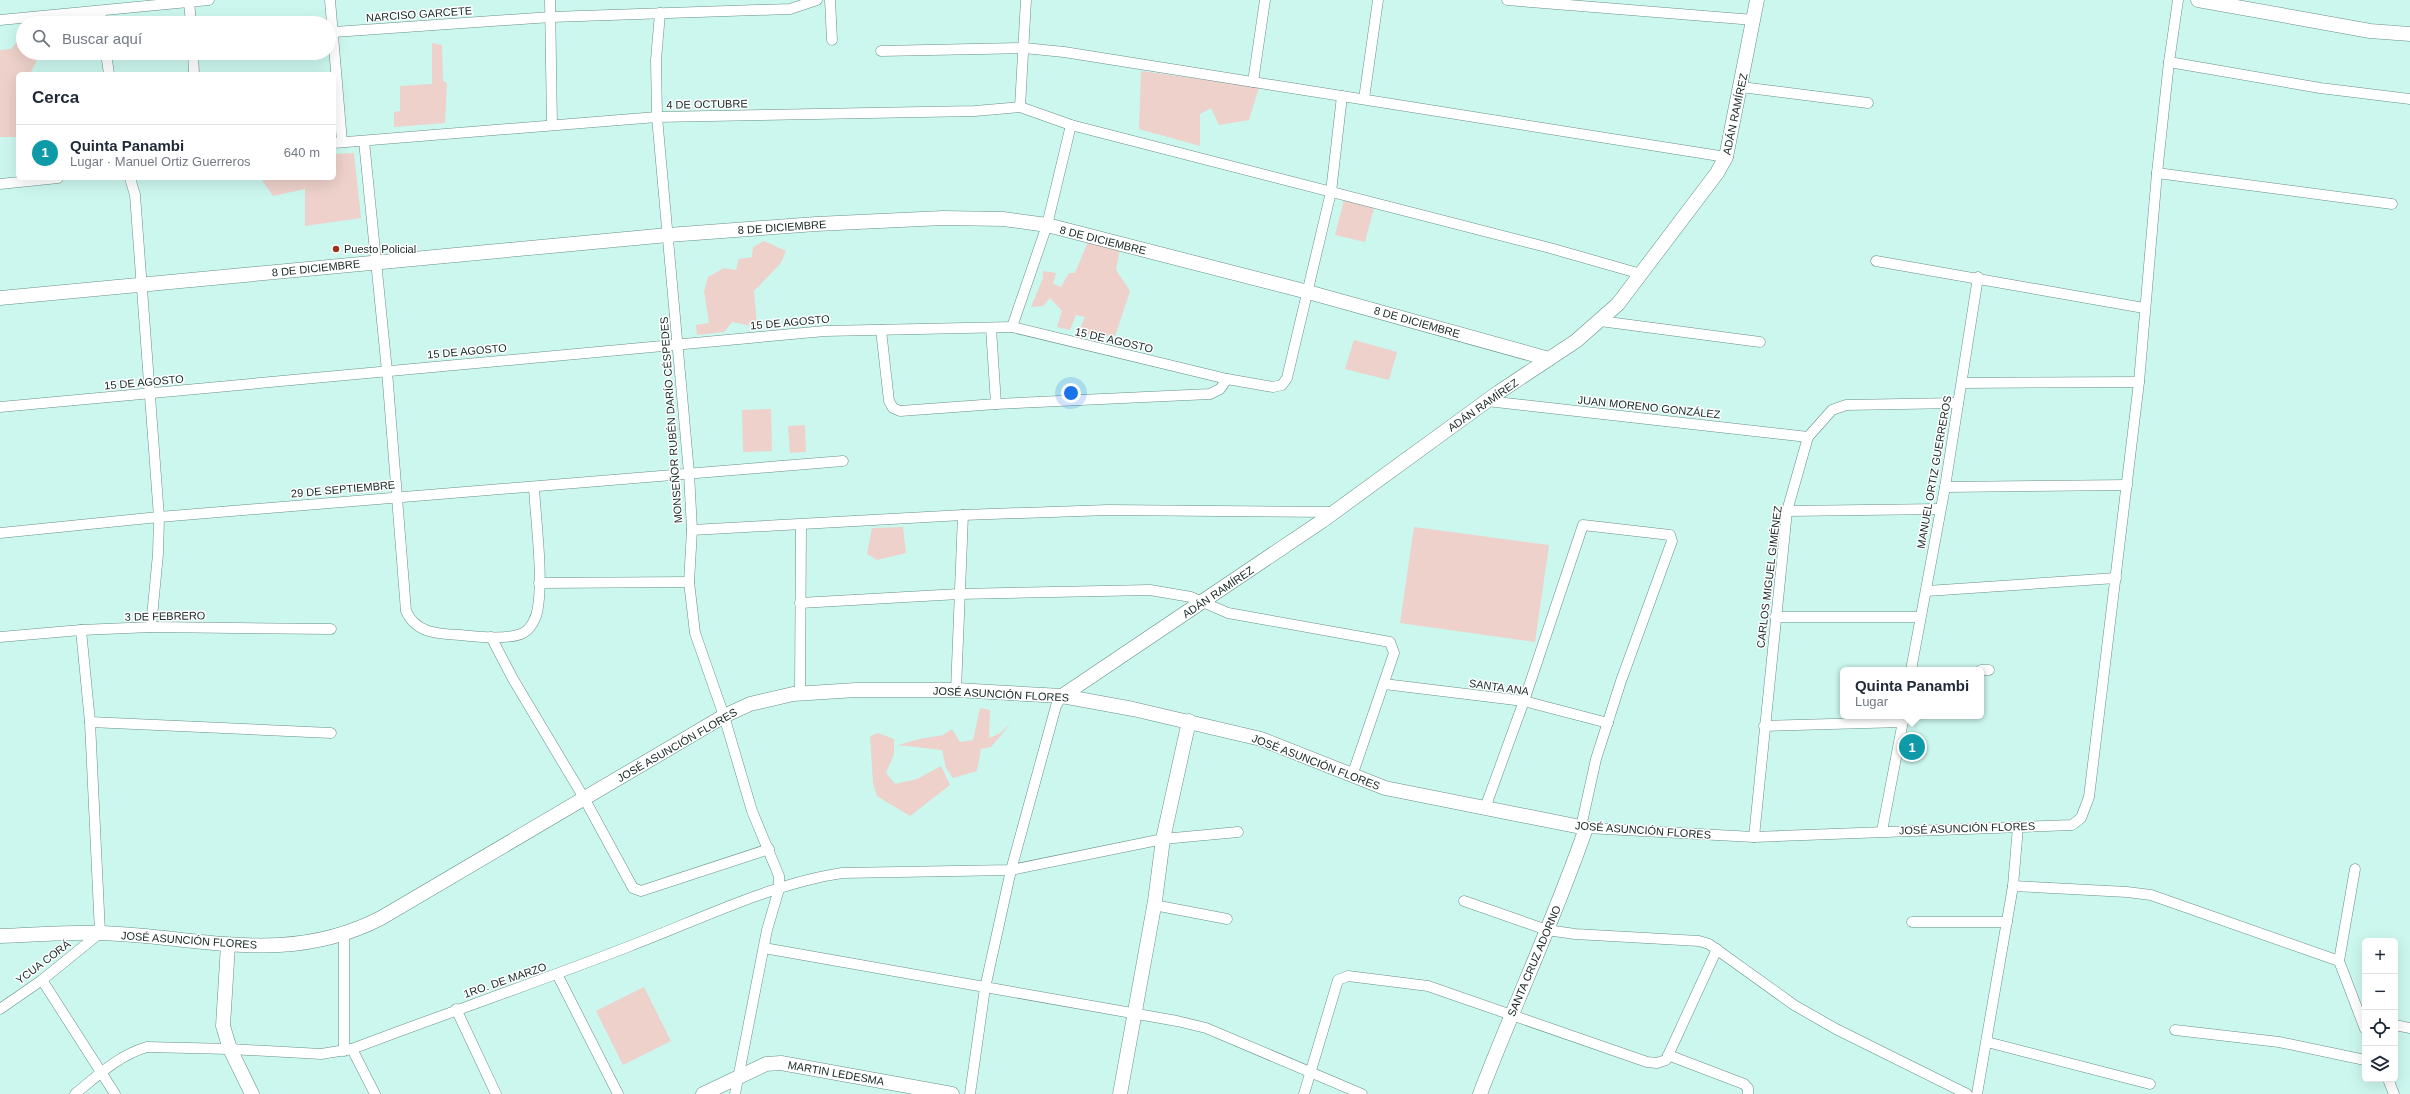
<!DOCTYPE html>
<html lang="es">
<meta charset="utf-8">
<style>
body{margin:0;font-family:Helvetica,sans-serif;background:#f2f2f3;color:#1f2937}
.controls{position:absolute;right:12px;bottom:12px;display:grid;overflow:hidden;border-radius:6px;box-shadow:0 4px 16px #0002}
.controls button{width:36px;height:36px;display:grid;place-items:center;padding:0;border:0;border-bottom:1px solid #e0e1e3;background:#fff;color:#1f2937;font:20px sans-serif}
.you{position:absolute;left:1071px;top:393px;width:14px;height:14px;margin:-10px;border:3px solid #fff;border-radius:50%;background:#1a73e8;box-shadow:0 0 0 6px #1a73e833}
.badge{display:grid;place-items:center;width:26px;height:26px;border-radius:50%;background:#9c3417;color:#fff;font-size:13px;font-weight:700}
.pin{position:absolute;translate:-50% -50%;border:2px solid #fff;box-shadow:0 1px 4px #0006}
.popup{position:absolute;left:1840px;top:667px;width:144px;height:52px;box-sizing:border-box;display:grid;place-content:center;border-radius:6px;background:#fff;filter:drop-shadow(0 1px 3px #0005);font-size:13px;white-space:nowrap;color:#747a83}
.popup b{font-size:15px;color:#1f2937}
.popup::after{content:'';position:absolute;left:50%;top:100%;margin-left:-8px;border:8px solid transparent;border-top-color:#fff}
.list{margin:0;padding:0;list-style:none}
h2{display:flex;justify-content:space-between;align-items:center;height:52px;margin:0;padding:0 16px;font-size:17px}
h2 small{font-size:13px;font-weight:400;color:#747a83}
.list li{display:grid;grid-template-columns:26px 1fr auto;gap:12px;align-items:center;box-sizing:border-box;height:56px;padding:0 16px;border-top:1px solid #e0e1e3}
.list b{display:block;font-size:15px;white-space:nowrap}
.list p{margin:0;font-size:13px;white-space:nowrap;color:#747a83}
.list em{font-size:13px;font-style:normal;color:#747a83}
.icon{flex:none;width:22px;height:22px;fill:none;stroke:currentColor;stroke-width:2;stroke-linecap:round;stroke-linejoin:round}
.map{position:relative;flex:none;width:2410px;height:1094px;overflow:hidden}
.search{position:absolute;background:#fff;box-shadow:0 4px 16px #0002;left:16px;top:16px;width:320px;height:44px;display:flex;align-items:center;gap:10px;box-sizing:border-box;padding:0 14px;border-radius:22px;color:#747a83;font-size:15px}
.panel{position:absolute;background:#fff;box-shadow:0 4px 16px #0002;left:16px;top:72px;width:320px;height:108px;border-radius:6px}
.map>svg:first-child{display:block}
.green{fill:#edd1ca}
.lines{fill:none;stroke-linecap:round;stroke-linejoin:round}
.street-casing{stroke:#679088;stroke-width:11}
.secondary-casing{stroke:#679088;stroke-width:15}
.street{stroke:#fff;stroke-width:10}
.secondary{stroke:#fff;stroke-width:14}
.poi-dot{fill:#9c3417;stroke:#fff;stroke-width:1.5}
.labels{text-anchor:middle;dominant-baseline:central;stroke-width:3;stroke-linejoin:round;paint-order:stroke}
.street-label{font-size:11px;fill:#162724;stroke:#fff}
.poi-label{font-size:11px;fill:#162724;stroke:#fff;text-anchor:start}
</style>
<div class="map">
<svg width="2410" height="1094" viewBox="0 0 2410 1094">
<rect width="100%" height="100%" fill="#ccf7ef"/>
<g class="green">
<path d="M23,35V53H40L30,74H18V137H0V50L11,49Z"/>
<path d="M432,43L442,45L443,81L447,83L445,123L394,127V112L400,111V86L432,84Z"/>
<path d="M1141,71L1259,87L1249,120L1219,125L1211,108L1200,114V146L1139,129Z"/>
<path d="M354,153L361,218L305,226V189L273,196L263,182L262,178H334V154Z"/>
<path d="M1344,200L1374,208L1365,242L1335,235Z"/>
<path d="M1089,239L1120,249L1116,270L1130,291L1115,336L1078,334L1085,317L1076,315L1070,330L1057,327L1062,311L1050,298L1043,306L1031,307L1043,278V271L1056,273L1053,284L1061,287L1069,273H1075Z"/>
<path d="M764,241L786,251L781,263L754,291L757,327L732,322L724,332L697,335L696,325L709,323L704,291L708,277L724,268L736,270L739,259L752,257L753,247Z"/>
<path d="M1354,340L1397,352L1389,380L1345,369Z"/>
<path d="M771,409L772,451L743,452L742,410Z"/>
<path d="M805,425L806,452L790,453L788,426Z"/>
<path d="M903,527L906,553L877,560L867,554L872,528Z"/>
<path d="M1414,527L1549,545L1535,642L1400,623Z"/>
<path d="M980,708L990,710L989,738L999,734L1011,723L991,747L981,749L977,771L953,778L946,768L942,750L898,745L919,739L943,735L952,729L960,742L973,740Z"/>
<path d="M878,733L894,739V754L886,773L895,784L917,779L941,766L950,785L910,816L877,796L873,783L870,736Z"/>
<path d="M644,987L671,1041L623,1065L596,1011Z"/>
</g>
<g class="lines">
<defs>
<g id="street">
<path d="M330,0L342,142"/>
<path d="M550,0L552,125"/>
<path d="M830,0L832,40"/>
<path d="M1507,0L1754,20"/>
<path d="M189,2L191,23"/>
<path d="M100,12L102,23"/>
<path d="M660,13L656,60L657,117L689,473L692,530L689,582L695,633L724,716L752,811L779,876V889L767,930L735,1094"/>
<path d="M0,20L209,0"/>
<path d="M334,32L551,17L790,9L817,0"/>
<path d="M881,51L1024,48L1064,52L1726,157"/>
<path d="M106,53L109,74"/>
<path d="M193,53L194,74"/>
<path d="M2169,62L2320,88L2410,99"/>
<path d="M1253,82L1265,0"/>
<path d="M1741,87L1868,103"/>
<path d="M1364,99L1378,0"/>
<path d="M1020,107L1026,0"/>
<path d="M364,141L387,371L406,611C416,633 437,634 460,635C477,637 505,640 521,634C531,630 537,617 538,607C543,574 536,523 534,488"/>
<path d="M334,143L657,117L975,111L1020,107L1071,125L1550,248L1641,274"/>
<path d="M2157,173L2392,204"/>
<path d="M130,178L135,195L159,517L158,554L151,627"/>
<path d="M0,184L58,178"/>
<path d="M1876,261L2144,308"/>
<path d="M1600,321L1760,342"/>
<path d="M1012,327L1047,225L1071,125"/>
<path d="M991,328L996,404"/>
<path d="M881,330L889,401L893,408L900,411L996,404L1210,394L1220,389L1227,379"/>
<path d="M1962,383L2139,382"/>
<path d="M1487,401L1808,437"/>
<path d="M0,407L825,331L1012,327L1227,379L1273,387L1282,385L1287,378L1331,192L1342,96"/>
<path d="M1945,487L2127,485"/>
<path d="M1787,511L1940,509"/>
<path d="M692,530L963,515L1108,510L1334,512"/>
<path d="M0,533L159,517L843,461"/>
<path d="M539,583L689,582"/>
<path d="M1927,591L2116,578"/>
<path d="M800,603L959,594L1150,590L1191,597L1228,613L1390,642L1394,653L1352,776"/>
<path d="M1775,617H1920"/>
<path d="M0,637L81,630L151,627L331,629"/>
<path d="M491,637L513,679L584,798L633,888L641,891L769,849"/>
<path d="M1911,670L1945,487L1978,277"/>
<path d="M1981,670H1989"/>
<path d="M1384,684L1524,701L1608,723"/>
<path d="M956,690L963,515"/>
<path d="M800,693L801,525"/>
<path d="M90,722L331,733"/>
<path d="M1764,726L1903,722"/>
<path d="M1485,808L1524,701L1583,525L1670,535L1672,541L1621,681L1596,759L1581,827"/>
<path d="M1586,828L1754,837L2072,825L2081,818L2089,797L2139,382L2157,173L2169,62L2178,0"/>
<path d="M1882,831L1904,716"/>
<path d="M1754,837L1787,511L1808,437L1832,410L1846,405L1958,403"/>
<path d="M2013,886L2127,892L2151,895L2339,961"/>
<path d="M1464,901L1547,930L1575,934L1699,941L1709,944L1794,1005L1836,1029L1967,1094"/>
<path d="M1154,905L1227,919"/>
<path d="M1912,922H2007"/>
<path d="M344,933V1051"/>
<path d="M764,948L1177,1021L1206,1028L1362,1094"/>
<path d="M2339,961L2355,869"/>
<path d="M2339,961L2365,1029"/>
<path d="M557,974L618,1094"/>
<path d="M42,980L115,1094"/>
<path d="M0,1009L42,980L100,933L90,722L81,630"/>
<path d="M456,1009L496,1094"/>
<path d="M2395,1025L2410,1028"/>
<path d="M2175,1030L2279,1042L2365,1060"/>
<path d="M1987,1042L2150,1084"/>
<path d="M352,1049L375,1094"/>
<path d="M1668,1055L1744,1084L1748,1088V1094"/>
<path d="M2388,1079L2394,1094"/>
<path d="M75,1094C97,1076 119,1055 147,1047L230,1049L321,1054L352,1049C444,1014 538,982 630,946C696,921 773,883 842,873L1011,870L1163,839L1238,832"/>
<path d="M970,1094L985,988L1011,870L1056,706L1062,696"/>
<path d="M1304,1094L1338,980L1348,976L1428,986L1647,1062L1657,1063L1666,1060L1717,949"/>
<path d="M1977,1094L2013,886L2018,827"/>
</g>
<g id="secondary">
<path d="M2198,0L2370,31L2410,34"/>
<path d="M0,298L668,235L816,224L943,218L1003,219L1047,225L1308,292L1549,359"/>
<path d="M1062,696L1322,521L1499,392L1576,341L1618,304L1717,173L1726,157L1757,0"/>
<path d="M0,936C33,935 67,932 100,933C200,936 286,967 381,918L724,716L750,704L793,694L856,690H956L1062,696L1133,709L1261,739L1385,788L1586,828C1555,918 1514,1005 1480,1094"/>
<path d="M228,945L223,1026L230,1049L252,1094"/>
<path d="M703,1094L766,1064L781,1063L952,1094"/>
<path d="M1120,1094L1155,901L1163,839L1189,721"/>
</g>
</defs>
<use href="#street" class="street-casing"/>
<use href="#secondary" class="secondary-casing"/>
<use href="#street" class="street"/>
<use href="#secondary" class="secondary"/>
</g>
<circle class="poi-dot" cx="336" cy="249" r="4"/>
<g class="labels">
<g class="street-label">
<text transform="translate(419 14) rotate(-4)">NARCISO GARCETE</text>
<text transform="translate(707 104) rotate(-1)">4 DE OCTUBRE</text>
<text transform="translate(1735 114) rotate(-78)">ADÁN RAMÍREZ</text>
<text transform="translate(782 227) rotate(-4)">8 DE DICIEMBRE</text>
<text transform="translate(1103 240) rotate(14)">8 DE DICIEMBRE</text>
<text transform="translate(316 268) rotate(-6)">8 DE DICIEMBRE</text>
<text transform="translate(790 322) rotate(-5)">15 DE AGOSTO</text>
<text transform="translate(1417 322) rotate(16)">8 DE DICIEMBRE</text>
<text transform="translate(1114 340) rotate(13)">15 DE AGOSTO</text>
<text transform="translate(467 351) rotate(-5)">15 DE AGOSTO</text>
<text transform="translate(144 382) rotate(-5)">15 DE AGOSTO</text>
<text transform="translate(1483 405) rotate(-35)">ADÁN RAMÍREZ</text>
<text transform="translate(1649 407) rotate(6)">JUAN MORENO GONZÁLEZ</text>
<text transform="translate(671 420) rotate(-94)">MONSEÑOR RUBÉN DARÍO CÉSPEDES</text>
<text transform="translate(1934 472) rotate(-80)">MANUEL ORTIZ GUERREROS</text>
<text transform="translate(343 489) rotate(-5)">29 DE SEPTIEMBRE</text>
<text transform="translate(1769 577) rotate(-83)">CARLOS MIGUEL GIMÉNEZ</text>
<text transform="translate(1218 592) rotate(-34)">ADÁN RAMÍREZ</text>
<text transform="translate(165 616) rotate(-1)">3 DE FEBRERO</text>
<text transform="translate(1499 687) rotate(8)">SANTA ANA</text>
<text transform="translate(1001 694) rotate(3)">JOSÉ ASUNCIÓN FLORES</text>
<text transform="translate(677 745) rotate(-30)">JOSÉ ASUNCIÓN FLORES</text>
<text transform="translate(1316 762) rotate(21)">JOSÉ ASUNCIÓN FLORES</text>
<text transform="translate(1967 828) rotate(-2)">JOSÉ ASUNCIÓN FLORES</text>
<text transform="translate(1643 830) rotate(4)">JOSÉ ASUNCIÓN FLORES</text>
<text transform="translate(189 940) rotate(4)">JOSÉ ASUNCIÓN FLORES</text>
<text transform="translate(1534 961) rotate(-67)">SANTA CRUZ ADORNO</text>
<text transform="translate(43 962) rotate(-37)">YCUA CORÁ</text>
<text transform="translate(505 980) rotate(-19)">1RO. DE MARZO</text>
<text transform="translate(836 1073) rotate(10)">MARTIN LEDESMA</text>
</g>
<g class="poi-label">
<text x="344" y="249">Puesto Policial</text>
</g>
</g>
</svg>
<div class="controls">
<button>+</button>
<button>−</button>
<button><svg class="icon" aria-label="locate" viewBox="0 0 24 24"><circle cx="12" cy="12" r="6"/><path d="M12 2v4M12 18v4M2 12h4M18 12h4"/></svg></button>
<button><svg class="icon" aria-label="layers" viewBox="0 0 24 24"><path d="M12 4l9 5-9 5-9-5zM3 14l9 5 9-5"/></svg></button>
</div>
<div class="you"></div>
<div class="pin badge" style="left:1912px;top:747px;background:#0f9aa8">1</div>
<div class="popup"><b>Quinta Panambi</b>Lugar</div>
<div class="search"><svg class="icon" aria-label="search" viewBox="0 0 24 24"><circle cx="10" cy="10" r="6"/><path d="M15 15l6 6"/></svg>Buscar aquí</div>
<section class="panel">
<h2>Cerca<small></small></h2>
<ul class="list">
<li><span class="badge" style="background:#0f9aa8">1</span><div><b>Quinta Panambi</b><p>Lugar · Manuel Ortiz Guerreros</p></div><em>640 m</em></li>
</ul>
</section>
</div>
